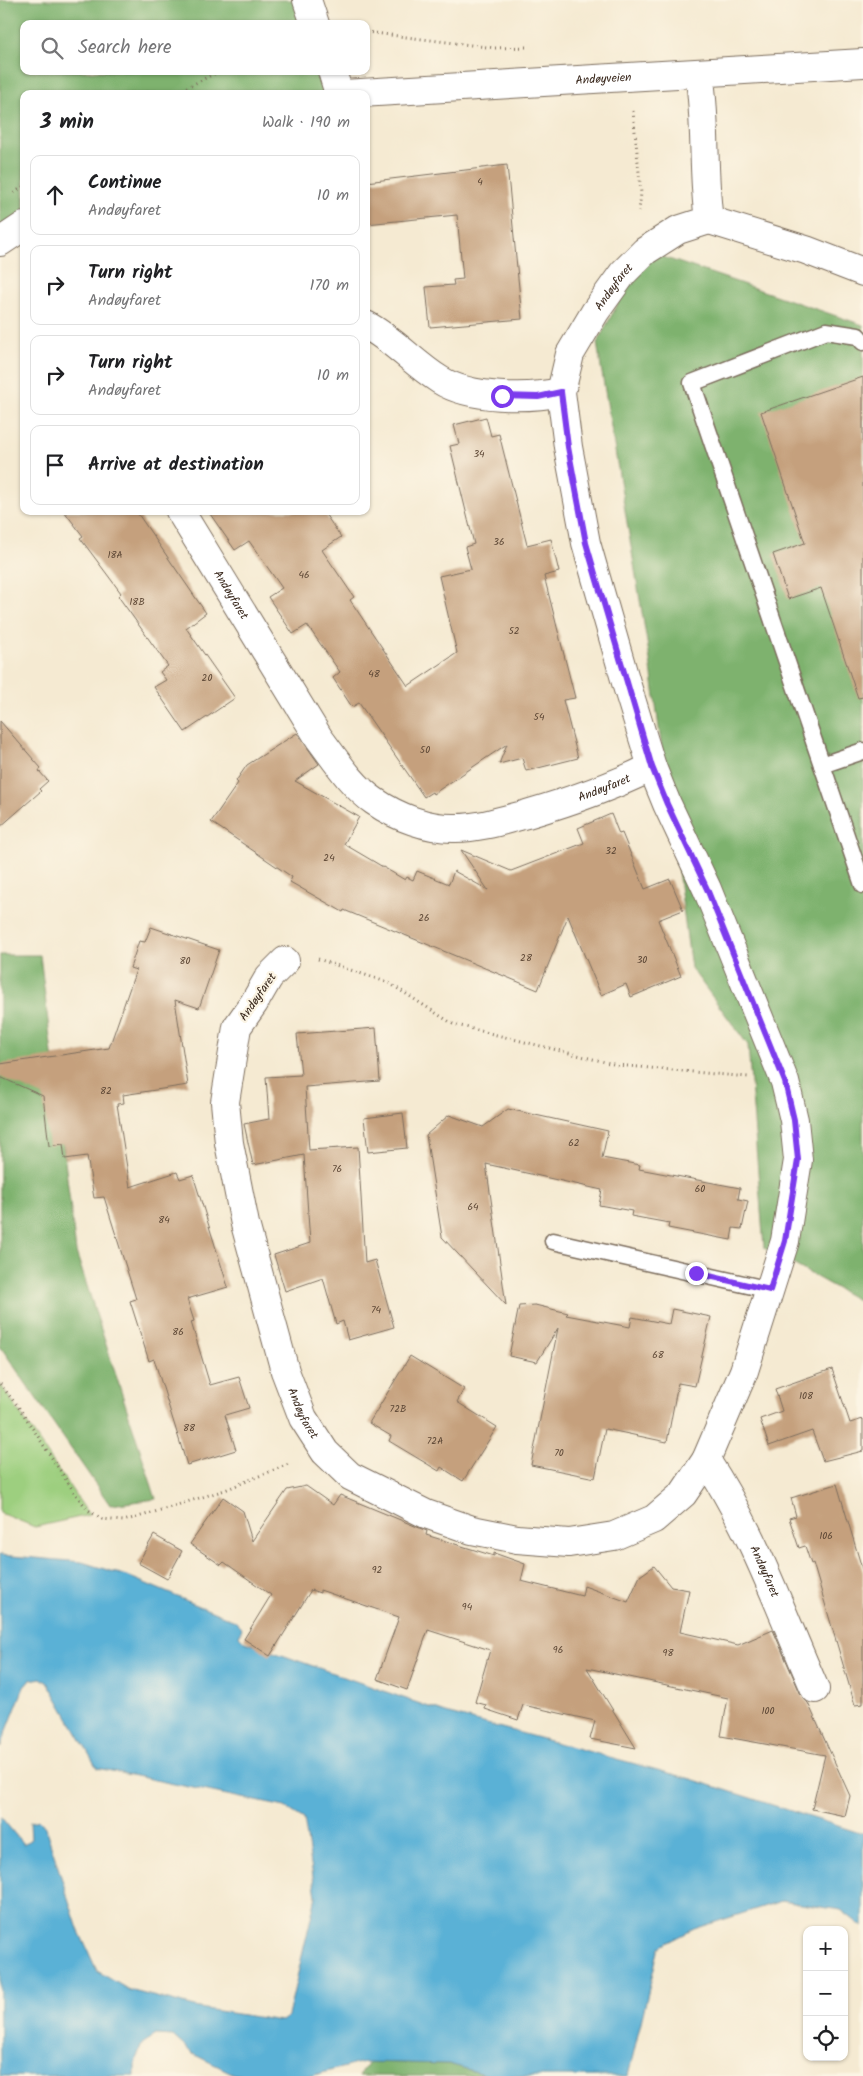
<!DOCTYPE html>
<meta charset="utf-8">
<style>
body{margin:0;font-family:Kalam,sans-serif;background:#f6f6f6;color:#202124}
.controls{position:absolute;right:15px;bottom:15px;display:grid;overflow:hidden;border-radius:10px;box-shadow:0 1px 4px #0004}
.controls button{width:45px;height:45px;display:grid;place-items:center;padding:0;border:0;border-bottom:1px solid #e0e0e0;background:#fff;color:#202124;font:25px sans-serif}
.stop{position:absolute;width:15px;height:15px;margin:-11px;border:4px solid #7c3aed;border-radius:50%;background:#fff}
.stop.end{background:#7c3aed;border-color:#fff;box-shadow:0 1px 5px #0008}
.list{margin:0;padding:0;list-style:none}
h2{display:flex;justify-content:space-between;align-items:center;height:65px;margin:0;padding:0 20px;font-size:21px}
h2 small{font-size:16px;font-weight:400;color:#757577}
.list li{display:grid;grid-template-columns:32px 1fr auto;gap:15px;align-items:center;box-sizing:border-box;height:80px;margin:0 10px 10px;padding:0 10px;border:1px solid #e0e0e0;border-radius:10px}
.list b{display:block;font-size:19px;white-space:nowrap}
.list p{margin:0;font-size:16px;white-space:nowrap;color:#757577}
.list em{font-size:16px;font-style:normal;color:#757577}
.icon{flex:none;width:28px;height:28px;fill:none;stroke:currentColor;stroke-width:2;stroke-linecap:round;stroke-linejoin:round}
.map{position:relative;flex:none;width:863px;height:2076px;overflow:hidden}
.search{position:absolute;background:#fff;box-shadow:0 1px 4px #0004;left:20px;top:20px;width:350px;height:55px;display:flex;align-items:center;gap:12px;box-sizing:border-box;padding:0 18px;border-radius:10px;color:#757577;font-size:19px}
.panel{position:absolute;background:#fff;box-shadow:0 1px 4px #0004;left:20px;top:90px;width:350px;height:425px;border-radius:10px}
.map>svg:first-child{display:block}
.green{fill:#9dcf7f;stroke:#6c7c4e}
.forest{fill:#7eb26e;stroke:#5c6e46}
.water{fill:#5ab1d6;stroke:#4a6e7a}
.building{fill:#c5a07d}
.lines{fill:none;stroke-linecap:round;stroke-linejoin:round}
.service-casing{stroke:#7c6d5d;stroke-width:19}
.minor-casing{stroke:#7c6d5d;stroke-width:30}
.tertiary-casing{stroke:#7c6d5d;stroke-width:30}
.path{stroke:#7c6d5d;stroke-width:3;stroke-dasharray:1 4;stroke-linecap:butt}
.service{stroke:#fff;stroke-width:16}
.minor{stroke:#fff;stroke-width:28}
.tertiary{stroke:#fff;stroke-width:28}
.route{stroke:#7c3aed;stroke-width:6}
.labels{text-anchor:middle;dominant-baseline:central;stroke-width:4.5;stroke-linejoin:round;paint-order:stroke}
.number-label{font-size:10px;fill:#5e4836}
.street-label{font-size:12px;fill:#3b2a1e;stroke:#fcf5e5}
</style>
<div class="map">
<svg width="863" height="2076" viewBox="0 0 863 2076">
<rect width="100%" height="100%" fill="#fcf5e5"/>
<filter id="ink" filterUnits="userSpaceOnUse"><feTurbulence type="fractalNoise" baseFrequency=".02" numOctaves="2"/><feDisplacementMap in="SourceGraphic" scale="10" xChannelSelector="R" yChannelSelector="G"/><feConvolveMatrix kernelMatrix="1 2 1 2 8 2 1 2 1" color-interpolation-filters="sRGB"/></filter>
<filter id="wash" filterUnits="userSpaceOnUse"><feTurbulence type="fractalNoise" baseFrequency=".0096" numOctaves="4" result="noise"/><feDisplacementMap in="SourceGraphic" scale="20" xChannelSelector="R" yChannelSelector="G"/><feGaussianBlur stdDeviation="1.12" result="paint"/><feColorMatrix in="noise" values="0 0 0 0 0 0 0 0 0 0 0 0 0 0 0 0 0 1.4 0 .05"/><feComposite in="paint" operator="in"/></filter>
<g filter="url(#wash)">
<rect width="100%" height="100%" fill="#f5ead2"/>
<path class="green" d="M0,1384L89,1515L35,1527L0,1513Z"/>
<g class="forest">
<path d="M0,0H301L312,24H24V71H333L337,94H24V231L0,244Z"/>
<path d="M657,255L863,325V1303L764,1248L748,1045L691,968L650,660L597,343L635,271Z"/>
<path d="M0,955H40L76,1252L156,1499L110,1505L0,1346Z"/>
<path d="M369,2062L449,2064L491,2076H359Z"/>
</g>
<path class="water" d="M0,1555L82,1562L130,1577L235,1621L242,1628L239,1636L245,1642L446,1713L691,1779L863,1834V1927L841,1910L781,1901L694,1929L659,1947L628,2076H491L449,2064L364,2062L310,2076H249L234,2074L193,2054L173,2036L156,2035L142,2044L135,2062V2076H0V1816L23,1844L31,1840L30,1822L39,1820L45,1827L78,1929L97,1971L129,1990L199,2008L281,2021L288,2016L316,1896L304,1819L285,1807L97,1768L49,1684L41,1678L30,1680L24,1687L0,1748Z"/>
<g id="blocks">
<g class="building">
<path d="M507,165L522,319L430,327L426,287L454,285L453,280L463,279L457,215L366,224V182Z"/>
<path d="M863,377V697L858,698L821,588L788,599L773,554L805,543L761,412Z"/>
<path d="M486,417L491,436L499,434L527,545L551,539L559,572L544,576L575,698L563,700L578,758L526,771L522,758L499,764L507,744L433,794L432,792L424,797L359,703L352,707L333,678L340,672L307,625L293,634L268,597L282,588L249,541L235,550L208,511H323L341,537L322,550L354,597L350,600L408,686L457,653L439,576L471,569L465,547L474,544L450,446L459,444L454,425Z"/>
<path d="M64,511H136L206,613L186,628L235,698L185,732L154,687L166,680L160,672L168,666L118,596L121,593L80,538L83,536Z"/>
<path d="M0,721L41,768L39,771L48,781L39,789L41,791L0,827Z"/>
<path d="M297,733L319,764L295,781L359,817L344,844L405,880L407,877L413,880L417,871L449,884L454,871L488,890L461,850L511,871L584,843L578,828L611,814L619,834L622,833L645,889L670,879L683,910L658,920L681,976L631,997L626,984L601,995L568,916L538,990L344,910L343,912L290,882L292,877L211,822L238,783L236,781L247,765Z"/>
<path d="M151,927L219,950L199,1008L175,1000L188,1085L123,1095L124,1103L117,1104L130,1187L177,1172L180,1179L193,1175L228,1287L187,1299L194,1321L191,1322L210,1385L239,1377L249,1408L225,1415L236,1450L187,1465L154,1359L149,1361L130,1301L136,1299L104,1197L94,1198L87,1156L65,1159L63,1144L49,1146L43,1096L0,1077V1064L109,1048L136,970L130,968L139,941L145,942Z"/>
<path d="M376,1028L380,1081L305,1087L309,1150L358,1147L365,1263L375,1260L394,1327L348,1340L343,1321L336,1324L323,1278L285,1291L274,1255L310,1243L304,1155L253,1165L244,1124L269,1119L266,1077L301,1075L297,1034Z"/>
<path d="M508,1109L608,1131L602,1158L640,1165L639,1169L740,1188L738,1199L748,1201L742,1229L733,1228L731,1240L668,1228L669,1223L631,1216L632,1211L599,1205L602,1190L486,1164L506,1305L442,1237L426,1135L449,1115L483,1127Z"/>
<path d="M403,1113L407,1148L368,1152L364,1118Z"/>
<path d="M535,1305L568,1313L566,1315L630,1327L632,1317L669,1324L672,1309L711,1317L695,1386L678,1383L667,1442L605,1429L595,1478L531,1465L558,1328L537,1362L509,1356L519,1306Z"/>
<path d="M410,1356L464,1389L457,1402L497,1427L463,1481L441,1467L439,1471L389,1441L391,1436L369,1423Z"/>
<path d="M832,1369L850,1423L863,1419V1451L823,1461L812,1431L769,1446L760,1419L782,1411L775,1389Z"/>
<path d="M837,1484L863,1572V1704L855,1705L813,1563L811,1564L805,1546L799,1548L789,1518L796,1516L791,1498Z"/>
<path d="M306,1486L333,1505L340,1495L427,1531L426,1535L494,1556V1553L525,1564L521,1581L582,1596L584,1586L628,1602L640,1576L654,1566L671,1587L689,1590L680,1632L738,1645L773,1630L801,1695L808,1703L850,1796L845,1816L812,1809L825,1755L721,1736L728,1698L587,1668L636,1748L590,1739L595,1721L523,1705L518,1720L485,1709L486,1705L475,1702L490,1650L428,1630L407,1690L377,1679L399,1617L320,1590V1593L311,1590L270,1656L244,1639L271,1595L224,1562L221,1565L190,1544L223,1497L243,1511L252,1541L287,1490Z"/>
<path d="M154,1535L182,1551L167,1579L138,1563Z"/>
</g>
</g>
</g>
<g filter="url(#ink)">
<use href="#blocks" fill-opacity="0" stroke="#7c6d5d" stroke-width="1"/>
<g class="lines">
<defs>
<g id="service">
<path d="M863,751L822,765L863,885"/>
<path d="M822,765L692,383L826,331L858,336L863,342"/>
<path d="M553,1241L770,1290"/>
</g>
<g id="minor">
<path d="M307,0L315,24"/>
<path d="M332,71L339,94"/>
<path d="M709,220L806,250L863,272"/>
<path d="M366,325C394,340 414,364 440,380C470,399 528,399 561,392"/>
<path id="s1" d="M180,511L319,738C335,759 352,786 374,801C397,817 428,829 456,828C480,828 504,820 527,814C571,801 612,787 652,767"/>
<path id="s2" d="M285,961L269,977L254,1003L237,1027L225,1102L229,1143L245,1224L285,1371L303,1418L325,1452L350,1476L426,1514L472,1530L517,1539L569,1543L614,1536L654,1519L683,1494L706,1460L744,1371L785,1241L798,1160L794,1120L785,1082L707,889L667,804L652,767L627,686L586,543L568,447L561,392L570,354L595,312L623,273L645,251L678,230L709,220C702,171 707,122 699,73"/>
<path id="s3" d="M706,1460C753,1531 781,1612 815,1689"/>
</g>
<g id="tertiary">
<path id="s4" d="M344,94L863,63"/>
<path d="M0,242L24,226"/>
</g>
</defs>
<use href="#service" class="service-casing"/>
<use href="#minor" class="minor-casing"/>
<use href="#tertiary" class="tertiary-casing"/>
<g class="path">
<path d="M366,32L495,48L528,47"/>
<path d="M173,94L220,71"/>
<path d="M633,111L641,193L639,211"/>
<path d="M14,193L24,186"/>
<path d="M318,959L389,983L453,1024L617,1065L748,1077"/>
<path d="M0,1384L20,1409L74,1492L88,1510L102,1519L123,1521L145,1515L225,1490L291,1463"/>
</g>
<use href="#service" class="service"/>
<use href="#minor" class="minor"/>
<use href="#tertiary" class="tertiary"/>
</g>
</g>
<g class="lines" filter="url(#ink)">
<path class="route" d="M502,396L538,397L561,392L568,447L586,543L652,767L667,804L707,889L785,1082L794,1120L798,1160L785,1241L770,1290L696,1273"/>
</g>
<g class="labels">
<g class="number-label">
<text x="480" y="182">4</text>
<text x="479" y="454">34</text>
<text x="499" y="542">36</text>
<text x="115" y="555">18A</text>
<text x="304" y="575">46</text>
<text x="137" y="602">18B</text>
<text x="514" y="631">52</text>
<text x="374" y="674">48</text>
<text x="207" y="678">20</text>
<text x="539" y="717">54</text>
<text x="425" y="750">50</text>
<text x="611" y="851">32</text>
<text x="329" y="858">24</text>
<text x="424" y="918">26</text>
<text x="526" y="958">28</text>
<text x="642" y="960">30</text>
<text x="185" y="961">80</text>
<text x="106" y="1091">82</text>
<text x="574" y="1143">62</text>
<text x="337" y="1169">76</text>
<text x="700" y="1189">60</text>
<text x="473" y="1207">64</text>
<text x="164" y="1220">84</text>
<text x="376" y="1310">74</text>
<text x="178" y="1332">86</text>
<text x="658" y="1355">68</text>
<text x="806" y="1396">108</text>
<text x="398" y="1409">72B</text>
<text x="189" y="1428">88</text>
<text x="435" y="1441">72A</text>
<text x="559" y="1453">70</text>
<text x="826" y="1536">106</text>
<text x="377" y="1570">92</text>
<text x="467" y="1607">94</text>
<text x="558" y="1650">96</text>
<text x="668" y="1653">98</text>
<text x="768" y="1711">100</text>
</g>
<g class="street-label">
<text stroke="none"><textPath href="#s4" startOffset="260">Andøyveien</textPath></text>
<text stroke="none"><textPath href="#s2" startOffset="2202">Andøyfaret</textPath></text>
<text stroke="none"><textPath href="#s1" startOffset="98">Andøyfaret</textPath></text>
<text stroke="none"><textPath href="#s1" startOffset="592">Andøyfaret</textPath></text>
<text transform="translate(258 997) rotate(-55)">Andøyfaret</text>
<text stroke="none"><textPath href="#s2" startOffset="480">Andøyfaret</textPath></text>
<text stroke="none"><textPath href="#s3" startOffset="126">Andøyfaret</textPath></text>
</g>
</g>
</svg>
<div class="controls">
<button>+</button>
<button>−</button>
<button><svg class="icon" aria-label="locate" viewBox="0 0 24 24"><circle cx="12" cy="12" r="6"/><path d="M12 2v4M12 18v4M2 12h4M18 12h4"/></svg></button>
</div>
<div class="stop" style="left:502px;top:396px"></div>
<div class="stop end" style="left:696px;top:1273px"></div>
<div class="search"><svg class="icon" aria-label="search" viewBox="0 0 24 24"><circle cx="10" cy="10" r="6"/><path d="M15 15l6 6"/></svg>Search here</div>
<section class="panel">
<h2>3 min<small>Walk · 190 m</small></h2>
<ul class="list">
<li><svg class="icon" aria-label="ahead" viewBox="0 0 24 24"><path d="M12 20V5M6 11l6-6 6 6"/></svg><div><b>Continue</b><p>Andøyfaret</p></div><em>10 m</em></li>
<li><svg class="icon" aria-label="right" viewBox="0 0 24 24"><path d="M7 20v-9h11M14 6l5 5-5 5"/></svg><div><b>Turn right</b><p>Andøyfaret</p></div><em>170 m</em></li>
<li><svg class="icon" aria-label="right" viewBox="0 0 24 24"><path d="M7 20v-9h11M14 6l5 5-5 5"/></svg><div><b>Turn right</b><p>Andøyfaret</p></div><em>10 m</em></li>
<li><svg class="icon" aria-label="arrive" viewBox="0 0 24 24"><path d="M6 21V4h12l-3 4 3 4H6"/></svg><div><b>Arrive at destination</b></div></li>
</ul>
</section>
</div>
